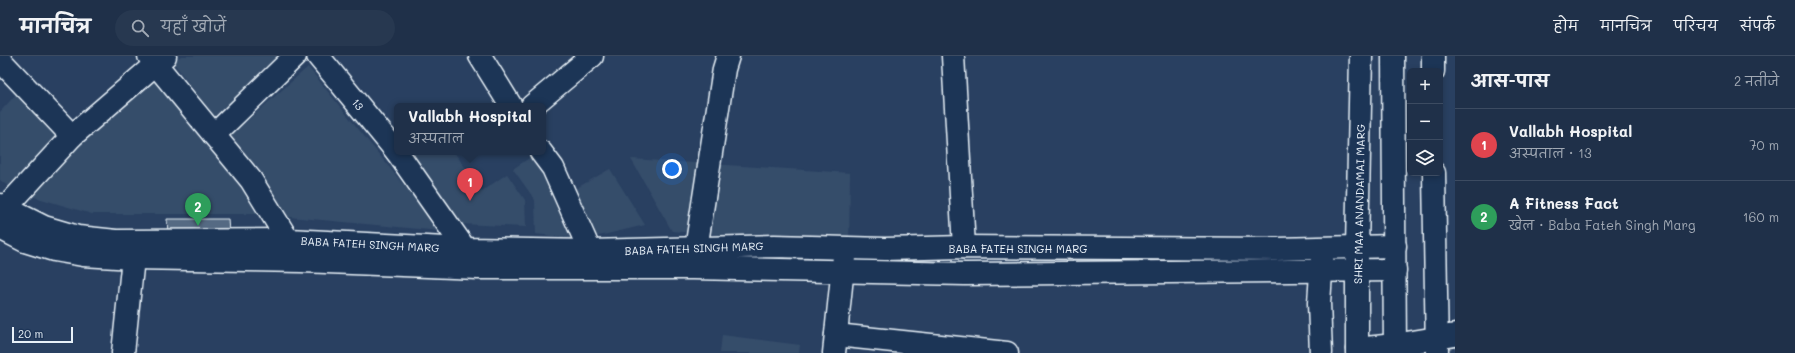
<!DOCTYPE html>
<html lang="hi">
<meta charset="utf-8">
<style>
body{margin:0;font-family:Mali,"Playpen Sans Deva",sans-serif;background:#273850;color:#f1f3f6}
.controls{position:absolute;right:12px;top:12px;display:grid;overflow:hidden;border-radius:6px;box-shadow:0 2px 6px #0003}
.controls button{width:36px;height:36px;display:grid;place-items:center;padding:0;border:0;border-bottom:1px solid #3c4b61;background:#1f3049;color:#f1f3f6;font:20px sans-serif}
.scale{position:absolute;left:12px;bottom:10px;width:61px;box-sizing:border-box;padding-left:4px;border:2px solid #e8f1f8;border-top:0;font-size:11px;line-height:14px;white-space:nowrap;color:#e8f1f8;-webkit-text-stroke:3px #1d3557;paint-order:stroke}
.you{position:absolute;left:672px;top:113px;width:14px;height:14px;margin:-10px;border:3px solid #fff;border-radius:50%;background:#1a73e8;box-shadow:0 0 0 6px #1a73e833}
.badge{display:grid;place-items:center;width:26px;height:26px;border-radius:50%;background:#e797bd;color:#fff;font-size:13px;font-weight:700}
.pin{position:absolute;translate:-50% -33px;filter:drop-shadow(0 1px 2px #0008)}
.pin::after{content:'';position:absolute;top:21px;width:14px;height:12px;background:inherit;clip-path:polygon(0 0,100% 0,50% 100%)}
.popup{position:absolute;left:394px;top:47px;width:152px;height:52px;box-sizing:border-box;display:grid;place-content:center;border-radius:6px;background:#1f3049;filter:drop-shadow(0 1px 3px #0005);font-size:13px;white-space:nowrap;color:#a1a9b4}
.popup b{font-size:15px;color:#f1f3f6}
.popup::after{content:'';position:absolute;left:50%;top:100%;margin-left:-8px;border:8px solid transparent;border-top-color:#1f3049}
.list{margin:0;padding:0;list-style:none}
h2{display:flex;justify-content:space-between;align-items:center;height:52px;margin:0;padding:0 16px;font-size:17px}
h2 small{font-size:13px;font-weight:400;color:#a1a9b4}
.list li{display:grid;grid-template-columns:26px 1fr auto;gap:12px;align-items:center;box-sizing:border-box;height:72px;padding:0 16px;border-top:1px solid #3c4b61}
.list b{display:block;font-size:15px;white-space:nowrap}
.list p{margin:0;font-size:13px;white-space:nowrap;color:#a1a9b4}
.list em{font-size:13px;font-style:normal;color:#a1a9b4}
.icon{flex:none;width:22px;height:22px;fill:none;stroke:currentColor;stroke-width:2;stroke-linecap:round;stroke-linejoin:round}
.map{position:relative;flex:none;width:1455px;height:297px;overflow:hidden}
header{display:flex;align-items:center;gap:24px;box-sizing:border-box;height:56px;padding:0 20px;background:#1f3049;border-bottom:1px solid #3c4b61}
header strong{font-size:19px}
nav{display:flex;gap:22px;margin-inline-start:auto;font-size:14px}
.search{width:280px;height:36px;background:#273850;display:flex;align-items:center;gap:10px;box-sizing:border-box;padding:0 14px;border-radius:22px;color:#a1a9b4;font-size:15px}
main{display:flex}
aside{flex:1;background:#1f3049}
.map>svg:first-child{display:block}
.built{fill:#364d6b}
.building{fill:#556a83;stroke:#e8f1f8}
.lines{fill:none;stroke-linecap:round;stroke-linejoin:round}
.minor-casing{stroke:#e8f1f8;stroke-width:25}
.major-casing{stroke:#e8f1f8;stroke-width:25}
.minor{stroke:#1d3557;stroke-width:22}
.major{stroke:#1d3557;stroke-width:22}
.labels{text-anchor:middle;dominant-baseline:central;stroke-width:3;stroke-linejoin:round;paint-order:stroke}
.street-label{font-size:11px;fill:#e8f1f8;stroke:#1d3557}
</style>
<header>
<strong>मानचित्र</strong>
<div class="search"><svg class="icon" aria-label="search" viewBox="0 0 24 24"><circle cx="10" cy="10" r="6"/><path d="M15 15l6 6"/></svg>यहाँ खोजें</div>
<nav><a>होम</a><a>मानचित्र</a><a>परिचय</a><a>संपर्क</a></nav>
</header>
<main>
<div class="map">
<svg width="1455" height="297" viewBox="0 0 1455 297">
<rect width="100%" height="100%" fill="#294061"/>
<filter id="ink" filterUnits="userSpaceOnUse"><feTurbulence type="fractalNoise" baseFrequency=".025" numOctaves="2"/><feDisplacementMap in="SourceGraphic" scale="8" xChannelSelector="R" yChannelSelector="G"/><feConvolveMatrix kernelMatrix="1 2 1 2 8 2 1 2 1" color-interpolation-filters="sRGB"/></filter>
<g filter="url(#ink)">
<g class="built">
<path d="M181,0H302L226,77L173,6Z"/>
<path d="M308,11L441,175L279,160L228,82Z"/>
<path d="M158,21L266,158H92L21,137Z"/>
<path d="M20,34L63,76L8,130L0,124V56Z"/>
<path d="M410,96H454L482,135L507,118L525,144L526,171L461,168Z"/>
<path d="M538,96L585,184L536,178L535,144L513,113Z"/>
<path d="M631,103L850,117L849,191L672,175Z"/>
<path d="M610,113L645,169L590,182L575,133Z"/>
<path d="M722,279L800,289L799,297H720Z"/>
</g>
<path class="building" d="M167,163H228L229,176L168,177Z"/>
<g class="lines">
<defs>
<g id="minor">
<path d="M149,0L251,124L288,184"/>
<path d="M318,0L397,96"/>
<path d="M480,0L511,50"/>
<path d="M953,0L964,191"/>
<path d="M1433,0V15"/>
<path d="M0,4L72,80"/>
<path d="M532,50L592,0"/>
<path d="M214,79L295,0"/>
<path d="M397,96L465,193"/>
<path d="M541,96L553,112L590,195L591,207"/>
<path d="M1434,117L1437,297"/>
<path d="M0,149L44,171L78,181L116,185L288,184L465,193L590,195L774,190L885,193L964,191L1278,193L1395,190"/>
<path d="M0,158L72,80L165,0"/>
<path d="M0,172L25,185L54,194L83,199L133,202L301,205L478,212H693L965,218L1395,214"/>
<path d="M694,206L724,13L728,0"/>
<path d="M836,279L1007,297"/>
<path d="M1357,293L1394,289L1455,279"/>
<path d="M123,297L133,202L131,188"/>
<path d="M834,297L844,201"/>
<path d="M1321,297L1319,247L1322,202"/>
</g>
<g id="major">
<path d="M1393,0L1395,297"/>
<path d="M1357,297V192L1361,0"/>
</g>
</defs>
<use href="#minor" class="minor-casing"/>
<use href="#major" class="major-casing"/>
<use href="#minor" class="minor"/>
<use href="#major" class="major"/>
</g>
</g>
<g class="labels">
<g class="street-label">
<text transform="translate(358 48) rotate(51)">13</text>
<text transform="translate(1359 148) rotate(-89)">SHRI MAA ANANDAMAI MARG</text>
<text transform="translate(370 188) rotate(3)">BABA FATEH SINGH MARG</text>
<text transform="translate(694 192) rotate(-2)">BABA FATEH SINGH MARG</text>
<text x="1018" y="192">BABA FATEH SINGH MARG</text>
</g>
</g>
</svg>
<div class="controls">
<button>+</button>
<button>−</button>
<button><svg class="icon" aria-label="layers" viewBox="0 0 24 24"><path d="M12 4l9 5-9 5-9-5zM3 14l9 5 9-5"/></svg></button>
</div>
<div class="scale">20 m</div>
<div class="you"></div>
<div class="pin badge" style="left:470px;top:145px;background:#e0444e">1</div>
<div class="popup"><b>Vallabh Hospital</b>अस्पताल</div>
<div class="pin badge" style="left:198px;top:170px;background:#2e9e5b">2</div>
</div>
<aside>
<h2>आस-पास<small>2 नतीजे</small></h2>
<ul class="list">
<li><span class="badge" style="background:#e0444e">1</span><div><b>Vallabh Hospital</b><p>अस्पताल · 13</p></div><em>70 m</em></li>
<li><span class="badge" style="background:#2e9e5b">2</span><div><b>A Fitness Fact</b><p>खेल · Baba Fateh Singh Marg</p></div><em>160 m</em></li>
</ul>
</aside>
</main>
